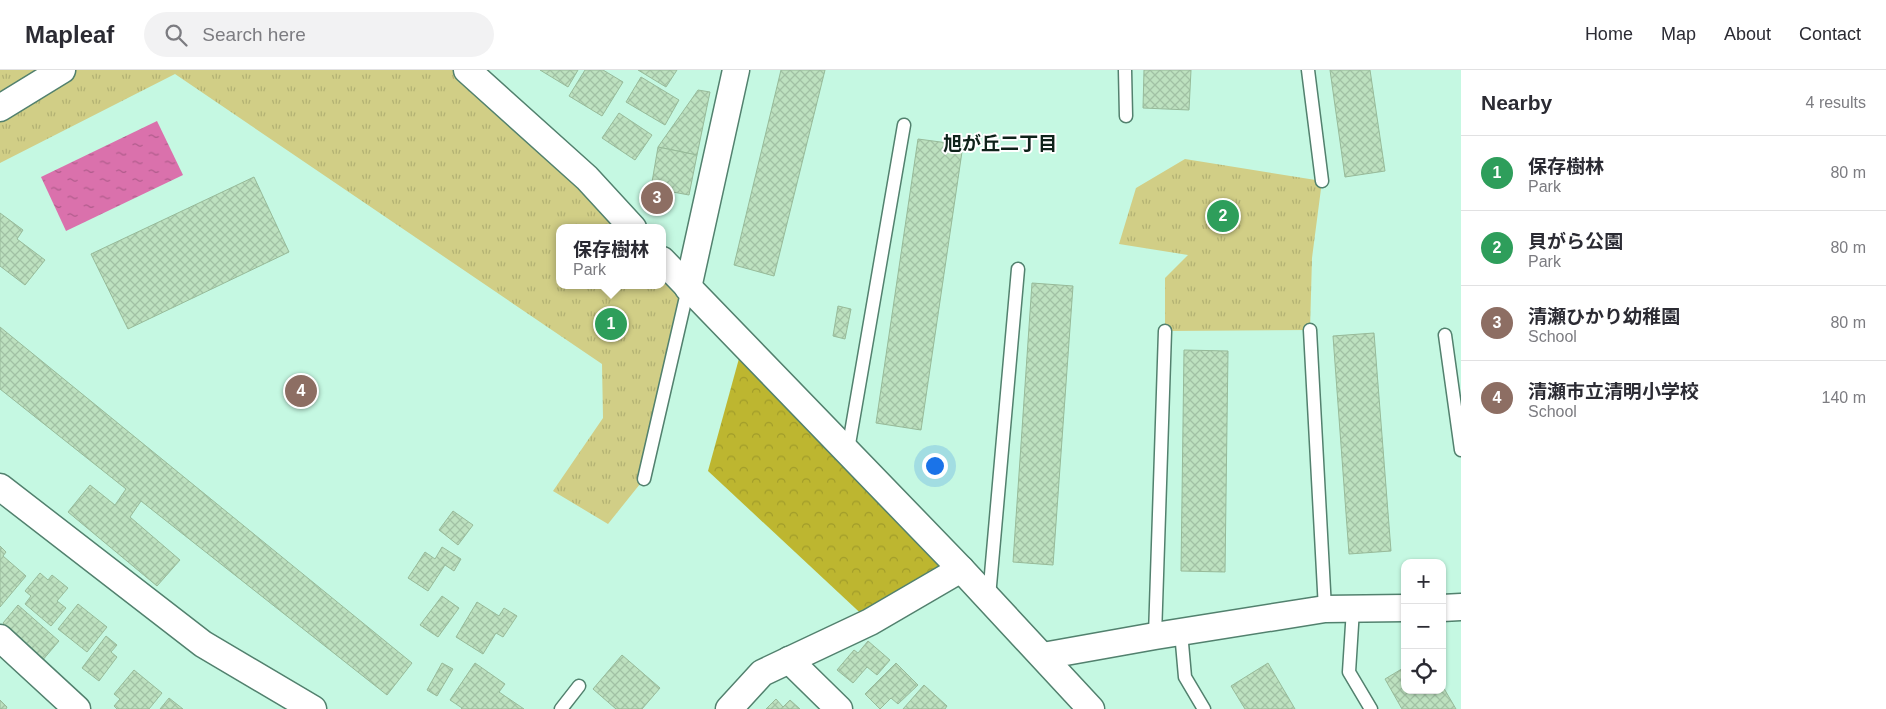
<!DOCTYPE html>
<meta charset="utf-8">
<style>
body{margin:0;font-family:Arial,"Noto Sans JP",sans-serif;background:#f2f2f3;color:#2b2b33}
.controls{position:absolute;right:15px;bottom:15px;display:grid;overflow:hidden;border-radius:10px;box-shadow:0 1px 4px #0004}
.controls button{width:45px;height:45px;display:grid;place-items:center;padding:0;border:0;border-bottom:1px solid #e1e1e2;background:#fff;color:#2b2b33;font:25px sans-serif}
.you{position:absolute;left:934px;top:395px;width:18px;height:18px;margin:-12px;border:4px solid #fff;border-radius:50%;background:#1a73e8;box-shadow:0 0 0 8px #1a73e833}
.badge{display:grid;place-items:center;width:32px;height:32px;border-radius:50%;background:#0f766e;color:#fff;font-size:16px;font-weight:700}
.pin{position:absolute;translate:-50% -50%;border:2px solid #fff;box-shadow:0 1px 5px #0006}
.popup{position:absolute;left:556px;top:154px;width:110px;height:65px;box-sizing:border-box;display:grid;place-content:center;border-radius:10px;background:#fff;filter:drop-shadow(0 1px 4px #0005);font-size:16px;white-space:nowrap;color:#7c7c81}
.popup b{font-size:19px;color:#2b2b33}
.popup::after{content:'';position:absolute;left:50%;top:100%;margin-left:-10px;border:10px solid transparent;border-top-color:#fff}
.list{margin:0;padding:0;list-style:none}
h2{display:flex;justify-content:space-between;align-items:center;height:65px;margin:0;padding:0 20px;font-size:21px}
h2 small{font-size:16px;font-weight:400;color:#7c7c81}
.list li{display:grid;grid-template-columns:32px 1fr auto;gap:15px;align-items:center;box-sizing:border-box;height:75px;padding:0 20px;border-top:1px solid #e1e1e2}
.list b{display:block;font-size:19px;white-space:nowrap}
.list p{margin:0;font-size:16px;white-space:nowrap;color:#7c7c81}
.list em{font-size:16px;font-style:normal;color:#7c7c81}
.icon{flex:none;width:28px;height:28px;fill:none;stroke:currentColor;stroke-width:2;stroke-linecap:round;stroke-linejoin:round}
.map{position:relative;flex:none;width:1461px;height:639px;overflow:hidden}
header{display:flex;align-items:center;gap:30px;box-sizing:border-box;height:70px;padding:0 25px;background:#fff;border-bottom:1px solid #e1e1e2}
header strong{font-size:24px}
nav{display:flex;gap:28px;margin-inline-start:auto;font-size:18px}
.search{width:350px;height:45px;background:#f2f2f3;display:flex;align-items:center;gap:12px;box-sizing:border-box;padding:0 18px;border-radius:28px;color:#7c7c81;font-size:19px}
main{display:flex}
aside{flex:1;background:#fff}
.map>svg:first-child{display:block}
.forest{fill:url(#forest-crowns)}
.park{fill:url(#park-tufts)}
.water{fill:url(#water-ripples)}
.building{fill:url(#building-cross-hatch);stroke:#97ba99}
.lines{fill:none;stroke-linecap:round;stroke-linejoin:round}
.service-casing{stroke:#52816e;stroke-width:15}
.minor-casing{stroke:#52816e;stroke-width:29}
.service{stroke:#fff;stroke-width:12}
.minor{stroke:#fff;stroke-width:26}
.labels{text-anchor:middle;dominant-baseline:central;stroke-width:4;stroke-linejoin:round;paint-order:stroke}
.neighbourhood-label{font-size:19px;font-weight:bold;fill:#0f221a;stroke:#fff}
</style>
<header>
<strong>Mapleaf</strong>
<div class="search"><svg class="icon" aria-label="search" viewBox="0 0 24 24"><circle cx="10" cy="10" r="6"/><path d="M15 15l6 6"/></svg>Search here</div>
<nav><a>Home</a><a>Map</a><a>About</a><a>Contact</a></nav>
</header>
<main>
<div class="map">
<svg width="1461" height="639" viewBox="0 0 1461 639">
<defs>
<pattern id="forest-crowns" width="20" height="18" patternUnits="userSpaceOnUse" patternTransform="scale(1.25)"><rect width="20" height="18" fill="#bdb630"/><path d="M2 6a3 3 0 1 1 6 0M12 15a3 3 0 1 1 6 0" fill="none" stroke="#a19c2a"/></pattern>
<pattern id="park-tufts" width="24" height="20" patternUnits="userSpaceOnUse" patternTransform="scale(1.25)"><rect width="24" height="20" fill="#d1ce86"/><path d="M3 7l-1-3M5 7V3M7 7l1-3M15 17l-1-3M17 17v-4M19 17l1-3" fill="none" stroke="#b2b173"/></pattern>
<pattern id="water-ripples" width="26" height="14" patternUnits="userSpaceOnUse" patternTransform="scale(1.25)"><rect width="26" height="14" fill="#da71ac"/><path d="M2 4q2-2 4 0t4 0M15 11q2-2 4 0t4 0" fill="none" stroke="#af5c8b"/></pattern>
<pattern id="building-cross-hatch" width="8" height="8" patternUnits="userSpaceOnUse" patternTransform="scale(1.25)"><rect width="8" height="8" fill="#bde1bf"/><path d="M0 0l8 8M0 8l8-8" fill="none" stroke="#a1c1a4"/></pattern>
</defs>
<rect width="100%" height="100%" fill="#c5f8e2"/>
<path class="forest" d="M743,274L961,499L870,552L708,401Z"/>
<g class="park">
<path d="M0,0H467L633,158H560V215H662V190L688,218L644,409L608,454L553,421L603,348L602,294L175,4L0,93Z"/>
<path d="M1185,89L1322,111L1312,188L1310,260L1165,261V208L1188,185L1119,174L1136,118Z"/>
</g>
<path class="water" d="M157,51L183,105L66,161L41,107Z"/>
<g class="building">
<path d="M540,0H578L568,17Z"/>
<path d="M585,0H603L623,12L602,46L569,26Z"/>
<path d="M638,0H677L666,17Z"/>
<path d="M781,0H825L774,206L734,195Z"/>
<path d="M1144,0H1191L1189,40L1143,38Z"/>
<path d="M1330,0H1370L1385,101L1345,107Z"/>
<path d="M641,7L679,30L665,55L626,32Z"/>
<path d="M698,20L710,22L697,85L658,77Z"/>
<path d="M619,43L652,65L635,90L602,68Z"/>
<path d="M918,69L963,75L921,360L876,353Z"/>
<path d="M658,77L697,85L689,125L651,118Z"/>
<path d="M254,107L289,182L128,259L91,184Z"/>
<path d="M0,143L23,160L17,169L45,190L25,215L0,196Z"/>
<path d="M1032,213L1073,216L1053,495L1013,492Z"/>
<path d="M838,236L851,239L845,269L833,266Z"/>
<path d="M0,257L412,593L387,625L141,431L130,447L180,490L157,516L68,442L90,415L115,435L126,419L0,319Z"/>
<path d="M1374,263L1391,481L1349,484L1333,266Z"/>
<path d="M1184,280L1228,281L1225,502L1181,501Z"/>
<path d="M453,441L473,455L458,475L439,460Z"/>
<path d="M0,476L6,482L3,486L26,506L0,537Z"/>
<path d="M442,477L461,489L454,501L445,495L428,521L408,508L425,482L435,489Z"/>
<path d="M40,503L48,510L52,505L68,518L57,531L66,538L51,556L25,534L31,526L25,521Z"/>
<path d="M442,526L459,538L438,567L420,555Z"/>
<path d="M477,532L499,546L504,538L517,546L503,567L496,563L483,584L456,567Z"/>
<path d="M78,534L107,557L87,582L58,559Z"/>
<path d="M18,535L59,571L41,592L22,575L24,572L3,553Z"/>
<path d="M106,566L117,575L111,582L117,587L99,611L82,598Z"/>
<path d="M868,571L890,590L877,605L867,597L853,613L837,600L854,580L858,583Z"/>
<path d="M622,585L660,618L642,639H616L593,619Z"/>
<path d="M442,593L453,599L437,626L427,620Z"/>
<path d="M475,593L505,614L499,622L524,639H461L462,638L450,630Z"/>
<path d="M896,593L918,615L898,634L891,628L880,639L865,624Z"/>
<path d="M1268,593L1295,639H1245L1231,616Z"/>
<path d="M1405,597V620H1442V615L1456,639H1402L1385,609Z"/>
<path d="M134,600L162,623L149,639H117L114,636L120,629L114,624Z"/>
<path d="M924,615L947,636L945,639H903Z"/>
<path d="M169,628L183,639H160Z"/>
<path d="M776,629L783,637L790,630L800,639H766Z"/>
<path d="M0,630L7,637L6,639H0Z"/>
</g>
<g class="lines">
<defs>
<g id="service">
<path d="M1125,0L1126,46"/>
<path d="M1308,0L1322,111"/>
<path d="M1310,260L1325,539"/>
<path d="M1445,265L1461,380"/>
<path d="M848,380L904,55"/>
<path d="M644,409L688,218"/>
<path d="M989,527L1018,199"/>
<path d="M1353,539L1349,602L1371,639"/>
<path d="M1181,562L1185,607L1204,639"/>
<path d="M1155,566L1165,261"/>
<path d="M561,639L579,616"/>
</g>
<g id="minor">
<path d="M467,0L587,108L633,158"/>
<path d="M0,38L62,0"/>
<path d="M662,190L961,499L1091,639"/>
<path d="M688,218L736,0"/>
<path d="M0,417L203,574L313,639"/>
<path d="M1442,538L1461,537"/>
<path d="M0,568L77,639"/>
<path d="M1043,586L1155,566L1325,539L1405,538"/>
<path d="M789,590L839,639"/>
<path d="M729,639L762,603L870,552L961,499"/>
</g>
</defs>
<use href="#service" class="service-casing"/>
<use href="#minor" class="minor-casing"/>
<use href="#service" class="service"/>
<use href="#minor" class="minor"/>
</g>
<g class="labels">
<g class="neighbourhood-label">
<text x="1000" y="73">旭が丘二丁目</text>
</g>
</g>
</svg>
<div class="controls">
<button>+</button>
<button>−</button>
<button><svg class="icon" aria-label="locate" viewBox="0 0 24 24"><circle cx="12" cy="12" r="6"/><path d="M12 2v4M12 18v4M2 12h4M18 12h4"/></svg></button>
</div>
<div class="you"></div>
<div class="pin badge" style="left:611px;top:254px;background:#2e9e5b">1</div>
<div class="popup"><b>保存樹林</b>Park</div>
<div class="pin badge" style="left:1223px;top:146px;background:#2e9e5b">2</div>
<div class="pin badge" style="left:657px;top:128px;background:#8d6e63">3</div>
<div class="pin badge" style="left:301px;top:321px;background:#8d6e63">4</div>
</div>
<aside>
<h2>Nearby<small>4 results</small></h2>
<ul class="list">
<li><span class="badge" style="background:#2e9e5b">1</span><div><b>保存樹林</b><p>Park</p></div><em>80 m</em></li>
<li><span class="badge" style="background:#2e9e5b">2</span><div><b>貝がら公園</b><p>Park</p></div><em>80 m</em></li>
<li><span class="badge" style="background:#8d6e63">3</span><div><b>清瀬ひかり幼稚園</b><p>School</p></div><em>80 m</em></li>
<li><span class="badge" style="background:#8d6e63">4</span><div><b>清瀬市立清明小学校</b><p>School</p></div><em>140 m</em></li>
</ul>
</aside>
</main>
